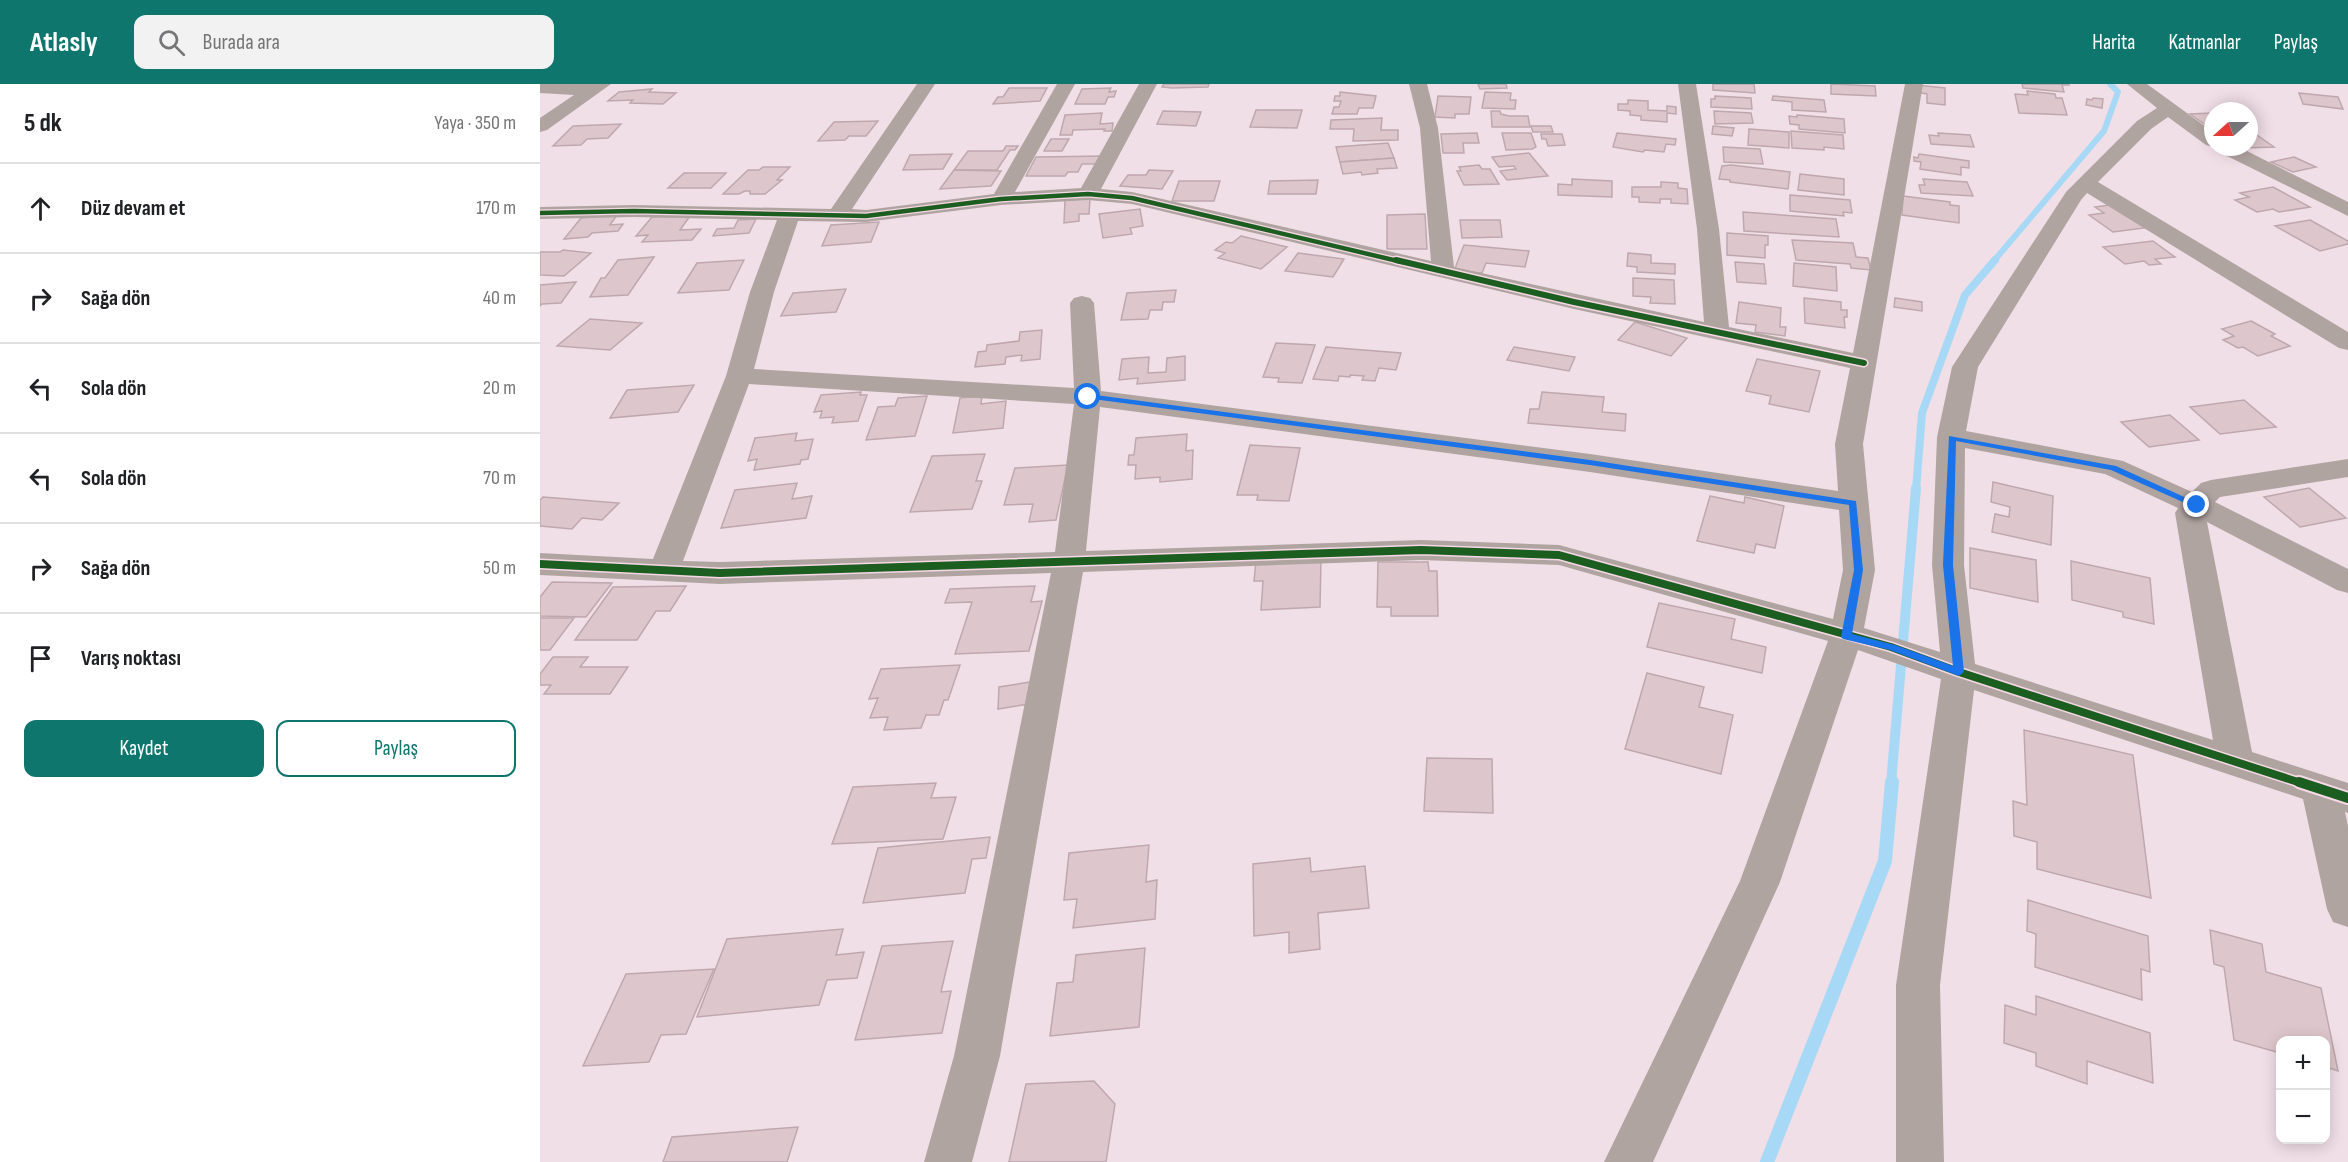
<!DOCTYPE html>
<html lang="tr">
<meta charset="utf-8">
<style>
body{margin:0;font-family:"Sofia Sans Condensed",sans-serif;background:#f2f2f2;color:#202124}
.controls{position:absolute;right:18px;bottom:18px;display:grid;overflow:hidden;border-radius:12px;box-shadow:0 3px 15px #0003}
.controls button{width:54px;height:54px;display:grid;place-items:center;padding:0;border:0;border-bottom:2px solid #e0e0e0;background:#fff;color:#202124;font:30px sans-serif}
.compass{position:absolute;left:1664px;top:18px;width:54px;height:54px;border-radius:50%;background:#fff;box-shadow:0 3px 15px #0003;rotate:249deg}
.stop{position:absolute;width:18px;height:18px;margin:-14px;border:4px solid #1a73e8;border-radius:50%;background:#fff}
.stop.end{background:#1a73e8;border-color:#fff;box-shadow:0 2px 6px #0008}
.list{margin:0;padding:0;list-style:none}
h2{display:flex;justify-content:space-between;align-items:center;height:78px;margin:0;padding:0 24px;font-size:26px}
h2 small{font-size:20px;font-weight:400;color:#757577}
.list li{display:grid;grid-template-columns:39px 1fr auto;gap:18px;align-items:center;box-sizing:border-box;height:90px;padding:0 24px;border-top:2px solid #e0e0e0}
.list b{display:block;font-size:22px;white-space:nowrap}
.list em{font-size:20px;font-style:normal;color:#757577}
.actions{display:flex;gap:12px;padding:18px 24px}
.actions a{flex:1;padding:14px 0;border:2px solid #0f766e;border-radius:12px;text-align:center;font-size:21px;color:#0f766e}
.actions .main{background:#0f766e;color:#fff}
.icon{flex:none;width:33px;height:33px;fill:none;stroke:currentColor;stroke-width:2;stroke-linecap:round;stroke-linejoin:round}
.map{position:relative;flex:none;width:1808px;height:1078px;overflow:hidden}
header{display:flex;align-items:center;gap:36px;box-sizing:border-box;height:84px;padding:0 30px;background:#0f766e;color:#fff}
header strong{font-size:28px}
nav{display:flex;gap:33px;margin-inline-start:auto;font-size:21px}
.search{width:420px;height:54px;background:#f2f2f2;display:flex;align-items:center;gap:15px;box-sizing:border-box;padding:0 21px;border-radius:12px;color:#757577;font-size:22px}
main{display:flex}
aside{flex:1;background:#fff}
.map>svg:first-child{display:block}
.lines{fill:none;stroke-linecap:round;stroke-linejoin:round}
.stream-far3{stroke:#a7d9f6;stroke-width:6}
.stream-far2{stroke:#a7d9f6;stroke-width:8}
.stream-far1{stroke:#a7d9f6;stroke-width:10}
.stream{stroke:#a7d9f6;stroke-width:14}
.building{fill:#dec7cc;stroke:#bea8ae;stroke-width:1.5}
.minor{fill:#b0a4a1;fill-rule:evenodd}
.cycleway-far3-casing{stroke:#f8d8e6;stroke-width:7}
.cycleway-far2-casing{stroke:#f8d8e6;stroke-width:9}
.cycleway-far1-casing{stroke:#f8d8e6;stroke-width:11}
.cycleway-casing{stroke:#f8d8e6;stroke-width:14}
.cycleway-far3{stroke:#1b5e20;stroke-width:4.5}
.cycleway-far2{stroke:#1b5e20;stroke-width:6}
.cycleway-far1{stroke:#1b5e20;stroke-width:8}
.cycleway{stroke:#1b5e20;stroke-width:10}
.route{fill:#1a73e8}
</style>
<header>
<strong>Atlasly</strong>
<div class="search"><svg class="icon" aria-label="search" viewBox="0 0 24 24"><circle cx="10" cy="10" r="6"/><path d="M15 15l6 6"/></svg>Burada ara</div>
<nav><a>Harita</a><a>Katmanlar</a><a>Paylaş</a></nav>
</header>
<main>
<aside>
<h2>5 dk<small>Yaya · 350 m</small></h2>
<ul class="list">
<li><svg class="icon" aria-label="ahead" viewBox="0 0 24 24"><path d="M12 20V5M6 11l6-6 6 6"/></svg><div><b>Düz devam et</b></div><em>170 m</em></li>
<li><svg class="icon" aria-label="right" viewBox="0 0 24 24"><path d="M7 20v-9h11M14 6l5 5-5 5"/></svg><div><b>Sağa dön</b></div><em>40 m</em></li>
<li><svg class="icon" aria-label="left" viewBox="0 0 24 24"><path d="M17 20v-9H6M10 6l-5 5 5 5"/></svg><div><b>Sola dön</b></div><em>20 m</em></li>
<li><svg class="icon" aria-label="left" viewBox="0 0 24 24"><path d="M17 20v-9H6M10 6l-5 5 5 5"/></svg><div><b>Sola dön</b></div><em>70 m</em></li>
<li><svg class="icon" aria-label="right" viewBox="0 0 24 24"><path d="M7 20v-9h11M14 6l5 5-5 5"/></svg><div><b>Sağa dön</b></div><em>50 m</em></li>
<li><svg class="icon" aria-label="arrive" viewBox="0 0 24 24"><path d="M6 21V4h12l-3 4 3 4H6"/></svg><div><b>Varış noktası</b></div></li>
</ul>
<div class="actions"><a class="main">Kaydet</a><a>Paylaş</a></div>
</aside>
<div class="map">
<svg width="1808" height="1078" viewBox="0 0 1808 1078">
<rect width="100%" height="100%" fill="#f1dfe7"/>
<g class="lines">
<path class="stream-far3" d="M1453,178L1564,47L1578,8L1570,0"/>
<path class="stream-far2" d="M1376,406L1382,329L1425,211L1455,176"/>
<path class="stream-far1" d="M1351,700L1376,404"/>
<path class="stream" d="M1227,1078L1345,777L1352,698"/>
</g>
<g class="building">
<path d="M624,0H669L668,3L632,4L622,3Z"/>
<path d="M938,0H966L967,4L940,5Z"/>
<path d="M1173,0H1214L1215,9L1173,6Z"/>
<path d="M1291,0L1335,2L1336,12L1291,10Z"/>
<path d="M1482,0H1528L1529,1H1522L1524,8L1483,4Z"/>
<path d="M1376,1L1405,4V21L1387,19V10L1376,8Z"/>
<path d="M469,4H507L500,17L453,20L458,13H463Z"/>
<path d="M571,4L569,8L576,7L574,13H568L565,20H535L542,5Z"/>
<path d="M112,5L109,8L136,9L123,20L90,19L93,16L68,17L79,8Z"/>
<path d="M1487,7L1515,10L1516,14H1522L1527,31L1479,29L1475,10L1488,11Z"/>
<path d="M800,8L836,12L833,24H819L817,30H792L794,23H799L801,17H794L795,12H800Z"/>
<path d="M945,8L971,9L970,16H976L975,25L942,24Z"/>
<path d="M1759,9L1798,13L1803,25L1763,20Z"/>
<path d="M898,12L931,13L929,30H915V34L895,33Z"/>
<path d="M1175,12L1211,14L1212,25L1171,23V15H1175Z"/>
<path d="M1233,12L1284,16L1286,28L1252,26V18L1232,16Z"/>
<path d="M1553,14L1563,15L1562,24L1546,21L1547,15L1552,16Z"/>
<path d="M1088,16L1108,17V26L1127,27V22L1136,23V30L1127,29V38L1101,36V32L1090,31V27L1078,26V20H1088Z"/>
<path d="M716,26H762L757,44L710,43Z"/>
<path d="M623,27L661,28L656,42L617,40Z"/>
<path d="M951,27H960L961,30L969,32H988L990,43H952Z"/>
<path d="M1174,27L1211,29L1213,39L1175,40Z"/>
<path d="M562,29L560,40L573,39L572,47H564L565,45L533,46L532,51H520L525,31Z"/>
<path d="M1673,29V46L1650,30Z"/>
<path d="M1257,31L1304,35L1305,49L1259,45V41L1250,40L1249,32L1257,33Z"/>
<path d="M842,34L841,46H858V56L813,57L814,45H790L791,36Z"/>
<path d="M338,37L326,52H309L305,56L278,57L294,38Z"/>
<path d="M81,40L68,54L47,55L41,61L13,62L33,42Z"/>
<path d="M991,42H1011L1013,48H993Z"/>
<path d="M1173,42L1194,44L1192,52L1172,50Z"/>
<path d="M1209,45L1249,48V64L1208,61Z"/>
<path d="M1251,47L1303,51L1304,65L1284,63V66L1252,64Z"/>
<path d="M937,49L939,59H923L924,69H903L901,50Z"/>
<path d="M962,49H991L996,63L992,65L966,66Z"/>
<path d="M1077,49L1136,55L1135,61L1126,60L1124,68L1105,66L1103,68L1073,63Z"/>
<path d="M1398,49L1430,51L1434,63L1391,60L1389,51L1399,52Z"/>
<path d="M1709,49H1714L1734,63L1701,64L1709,63Z"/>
<path d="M1001,50H1022L1025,61L1008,62L1006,55H1002Z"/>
<path d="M511,55H529L522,67H504Z"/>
<path d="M848,59L854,74L800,78L796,63Z"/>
<path d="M466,62H478L475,66H470L457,86H414L428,67H463Z"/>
<path d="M1183,63L1220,65L1223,80L1184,78Z"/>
<path d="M989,69L1008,92L967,96L960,87L976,85L974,82L959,83L952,73Z"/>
<path d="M412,70L403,85L363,86L370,71Z"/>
<path d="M1379,70L1429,77V84L1421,83V91L1380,85L1381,78L1374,77V73L1378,74Z"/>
<path d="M564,72L562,80H542L538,88H528L525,92H486L496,73Z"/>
<path d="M1754,73L1776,83L1753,88L1731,78Z"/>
<path d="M854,74L857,84L837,85L838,89L822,91L821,88L803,90L800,78Z"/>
<path d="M939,81L942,85H950L959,100L924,101L917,87H921L919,83Z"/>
<path d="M1191,81L1250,88L1248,105L1190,98V96L1179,95L1182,82Z"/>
<path d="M223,83H250L237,96H242L225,110H210V107H205L199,110H183L208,86H219Z"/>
<path d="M414,86L461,87L451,102L400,105Z"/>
<path d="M609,86L633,87L622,105L580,102L588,91H606Z"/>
<path d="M144,89H186L171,104H128Z"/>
<path d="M1260,90L1304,95V111L1258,106Z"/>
<path d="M1032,95L1072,97V113L1018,111V100L1032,101Z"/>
<path d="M1383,95L1427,98L1433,112L1381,109L1379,101H1385Z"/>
<path d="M778,96L776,110H728L730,97Z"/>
<path d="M639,97H680L674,117H632Z"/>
<path d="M1121,98L1138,99V104L1147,105L1148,120L1131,119V115H1120V119L1099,118V113H1092V103H1121Z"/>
<path d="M1733,103L1770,123L1739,128L1733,125L1717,128L1695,116L1709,113L1700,109Z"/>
<path d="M1250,111L1310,116L1312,129L1303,128L1304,132L1250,127Z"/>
<path d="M1363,112L1410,118V121L1419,122V139L1362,131Z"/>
<path d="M550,114L549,130H539V137L524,139L525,116Z"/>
<path d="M1570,121L1611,143L1573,148L1549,131L1564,129L1555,123Z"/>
<path d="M600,125L603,142L590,144L592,150L563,154L559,130Z"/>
<path d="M1203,128L1296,135L1299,153L1204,147Z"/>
<path d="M885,130L887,165H847V131Z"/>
<path d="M77,131L70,141L83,140L78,147L52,149L48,153L24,155L41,134Z"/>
<path d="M150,132L140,146L161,145L152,156L102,158L108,151L96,152L112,133Z"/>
<path d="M216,135L209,149L173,152L177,145L194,144L198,136Z"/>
<path d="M920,136H960L962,153L922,154Z"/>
<path d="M1770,136L1808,157V160L1780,167L1735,142Z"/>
<path d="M339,138L331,158L282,162L291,141Z"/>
<path d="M1187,149L1228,152V161H1225V174L1187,171Z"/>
<path d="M701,152L747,163L721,185L678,174L685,169L675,166L686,158L692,159Z"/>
<path d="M1252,156L1313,159L1316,173L1328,174L1331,186L1311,184L1310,180L1256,176Z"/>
<path d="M1613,157L1635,173L1615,175L1621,180L1609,181L1604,177L1585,180L1563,163Z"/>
<path d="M924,161L989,167L985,183L946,179L942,189L914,187Z"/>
<path d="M23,166L51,169L24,192L0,191V168H20Z"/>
<path d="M758,169L804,175L793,193L745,187Z"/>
<path d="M1088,169L1111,171V179L1135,180V190L1097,188V183L1087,182Z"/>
<path d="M114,173L88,211L50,213L61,194H65L78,176Z"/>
<path d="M204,176L189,206L138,209L157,179Z"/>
<path d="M1195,178L1224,180L1226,200L1197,198Z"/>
<path d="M1254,179L1296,183L1297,207L1253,202Z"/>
<path d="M1093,194L1134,196L1135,220L1110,219L1111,213L1093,212Z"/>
<path d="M36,198L21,219L2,220L0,222V201Z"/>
<path d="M306,205L296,228L241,232L253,209Z"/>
<path d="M636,206L634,218H623L622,226H610L608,235L581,236L587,209Z"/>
<path d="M1264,214L1301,218V226H1307V233H1304L1305,244L1265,239Z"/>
<path d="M1355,214L1382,218V227L1354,223Z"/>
<path d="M1199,218L1241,224L1240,243H1246L1245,252L1215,248L1216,241L1196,239Z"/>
<path d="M50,235L102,239L70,266L17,262Z"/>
<path d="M1711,237L1735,250L1731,252L1750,262L1718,272L1703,263L1698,264L1683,256L1694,252L1682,245Z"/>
<path d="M1095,238L1147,254L1131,272L1078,256Z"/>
<path d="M502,246L500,275L481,277L482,271L466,273L465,280L435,283L438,268L446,267L447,261L479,257L480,248Z"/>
<path d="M736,259L775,261L762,299L738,298L739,294L723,293Z"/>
<path d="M786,263L861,269L856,286L839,284L835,297L822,296L824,292L810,291V293L799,292L798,297L773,295Z"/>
<path d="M974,263L1035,273L1029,287L967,276Z"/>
<path d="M645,272V296L597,300L598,294L579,296L582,275L609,273L608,289L626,288L627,274Z"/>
<path d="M1217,275L1280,287L1269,328L1229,320L1231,312L1206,307Z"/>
<path d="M154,301L138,328L70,334L87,306Z"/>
<path d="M321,308L320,311H327L318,337L292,339L294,333L280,334L282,327L274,328L281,311Z"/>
<path d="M1002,308L1064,313L1062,328L1086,330L1085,347L988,339L990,325H999Z"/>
<path d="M387,312L375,352L326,356L338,323L355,322L358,314Z"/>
<path d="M442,312L441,320L466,317L463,344L413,349L420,314Z"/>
<path d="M1704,316L1736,343L1680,350L1650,323Z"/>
<path d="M1630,331L1659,356L1609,363L1581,338Z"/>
<path d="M257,349L255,357L273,355L268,375L261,376L260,380L214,386L217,375L208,377L215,354Z"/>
<path d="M647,350L646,367L653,366L652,395L620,398V393L595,395L596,381H588L589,371H594L596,354Z"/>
<path d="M710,361L760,364L749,417L717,416L718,411H697Z"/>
<path d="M445,370L436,397H442L432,425L370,428L392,372Z"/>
<path d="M528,381L516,436L489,438L493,420L464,421L475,384Z"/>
<path d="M1453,398L1513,412L1511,461L1452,448L1455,430L1469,433L1470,423L1451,418Z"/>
<path d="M257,399L252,415L272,412L266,434L181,444L195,406Z"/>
<path d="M1769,404L1806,434L1760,443L1724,413Z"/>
<path d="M1170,412L1204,419L1205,413L1244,422L1235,464L1216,460L1214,469L1157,457Z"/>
<path d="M3,413L79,419L62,436L42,434L32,445L0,442V416Z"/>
<path d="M1430,464L1496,476L1498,518L1430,504Z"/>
<path d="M781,475L780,523L721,526L723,497H714L716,477Z"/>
<path d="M1531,477L1610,494L1614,540L1583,533V528L1532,516Z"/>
<path d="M838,478H888L889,487H897L898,532H851V523H837Z"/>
<path d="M12,498L72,499L46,533L0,532V513Z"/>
<path d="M146,502L130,527H116L97,556H35L73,503Z"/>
<path d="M495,502L491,518L502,517L489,567L415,570L432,518L405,519L410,505Z"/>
<path d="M1119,519L1195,535L1191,555L1226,563L1222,589L1107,563Z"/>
<path d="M0,534H34L10,566H0Z"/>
<path d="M13,573H48L40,583H88L70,610H4L11,601H0V590Z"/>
<path d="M420,581L408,616H404L399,631H386L381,644L344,646L348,633L330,634L338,614L329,615L341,585Z"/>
<path d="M1107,589L1164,603L1159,623L1193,631L1181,690L1085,665Z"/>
<path d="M490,598L489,620L458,625L459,603Z"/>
<path d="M1484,646L1593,671L1611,814L1497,785V758L1474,752L1473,717L1487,721Z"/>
<path d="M887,674L952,675L953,729L884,727Z"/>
<path d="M396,699L391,714L416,713L403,755L292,760L313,703Z"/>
<path d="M450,753L446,774L432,775L425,809L323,819L338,764Z"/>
<path d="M609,761L606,798L617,796L615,835L533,844L537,815L524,816L529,769Z"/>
<path d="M770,774L771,788L825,782L829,824L778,829L780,865L749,869V848L714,852L713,780Z"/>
<path d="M1488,816L1608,852L1610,888L1601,885L1602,916L1495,883L1496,850L1487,847Z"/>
<path d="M303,845L296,871L324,868L317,894L287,896L279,921L157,933L187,855Z"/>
<path d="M1670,846L1722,860L1726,888L1781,904L1798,987L1786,983V956H1740V969L1694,956L1684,883L1674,880Z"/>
<path d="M413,857L401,908L411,907L402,949L315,956L342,862Z"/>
<path d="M605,864L599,943L510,952L517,899L533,898L536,871Z"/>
<path d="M174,885L146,950L121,951L109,978L43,982L86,890Z"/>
<path d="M1496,912L1610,949L1613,999L1547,977V1000L1496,982V969L1464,959L1465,921L1496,931Z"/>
<path d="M554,997L575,1020L566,1078H469L486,1000Z"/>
<path d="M258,1043L247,1078H123L132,1053Z"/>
</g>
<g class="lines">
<g class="minor">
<path d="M0,0H71L7,46L0,48V34L34,11L0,9Z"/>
<path d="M377,0H395L312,125L326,126L454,110L517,0H535L475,108L541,104L599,0H617L561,105L592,108L891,177L880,44L869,0H887L898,44L914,183L1164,238L1157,145L1138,0H1156L1179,145L1189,243L1313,269L1365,0H1383L1323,360L1335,486L1324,544L1400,568L1392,481L1397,353L1412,283L1526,108L1597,37L1617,24L1587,0H1607L1673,48V63L1666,61L1628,33L1611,45L1558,98L1808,248V266L1799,264L1547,109L1541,116L1438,283L1426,347L1583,377L1652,408L1661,399L1671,396L1808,375V393L1680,413L1675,418L1808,485V509L1797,506L1667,438L1712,668L1808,699V729L1805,728L1808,742V843L1793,838L1787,825L1763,715L1434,606L1400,901L1404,1078H1356V901L1401,595L1318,566L1240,798L1113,1078H1064L1200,797L1288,557L1019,481L881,476L543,488L460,972L432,1078H384L414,972L511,489L180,500L0,491V469L113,475L186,292L210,208L237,136L94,133L0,135V123L94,121L291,125ZM548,116L592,120L1034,225L1310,284L1295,360L1298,407L1050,370L561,307L554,219L550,214L542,212L534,214L530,219L534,304L214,285L234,208L258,137L326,138L461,121ZM209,300L534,320L515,468L180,478L143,477ZM560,323L1050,388L1299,426L1303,486L1293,535L1019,461L881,456L546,467ZM1425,364L1565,390L1638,424L1635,429L1673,656L1435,580L1424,481Z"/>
<path d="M1674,63H1699L1808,118V132L1677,67Z"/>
</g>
<defs>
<path id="cycleway-far3" d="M0,129L94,127L326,132L461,115L548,110L592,114L862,178"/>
<path id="cycleway-far2" d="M856,176L1034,218L1324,279"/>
<path id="cycleway-far1" d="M0,480L180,489L881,466L1019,471L1351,563L1419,588L1764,700"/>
<path id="cycleway" d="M1759,698L1808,714"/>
</defs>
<use href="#cycleway-far3" class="cycleway-far3-casing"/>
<use href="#cycleway-far2" class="cycleway-far2-casing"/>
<use href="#cycleway-far1" class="cycleway-far1-casing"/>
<use href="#cycleway" class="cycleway-casing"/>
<use href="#cycleway-far3" class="cycleway-far3"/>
<use href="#cycleway-far2" class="cycleway-far2"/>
<use href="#cycleway-far1" class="cycleway-far1"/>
<use href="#cycleway" class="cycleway"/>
</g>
<path class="route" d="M548,310L1050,376L1316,417L1323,486L1312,550L1355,561L1413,582L1403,481L1409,352L1576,382L1662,421L1654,423L1571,386L1416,357L1413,481L1424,588L1419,592L1350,566L1303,555L1301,553L1314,486L1309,421L1050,381L545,314L544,313Z"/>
</svg>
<div class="controls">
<button>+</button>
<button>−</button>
</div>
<svg class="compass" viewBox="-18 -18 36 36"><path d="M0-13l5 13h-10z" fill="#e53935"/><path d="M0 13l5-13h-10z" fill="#757577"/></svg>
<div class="stop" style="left:548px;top:313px"></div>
<div class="stop end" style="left:1657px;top:421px"></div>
</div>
</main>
